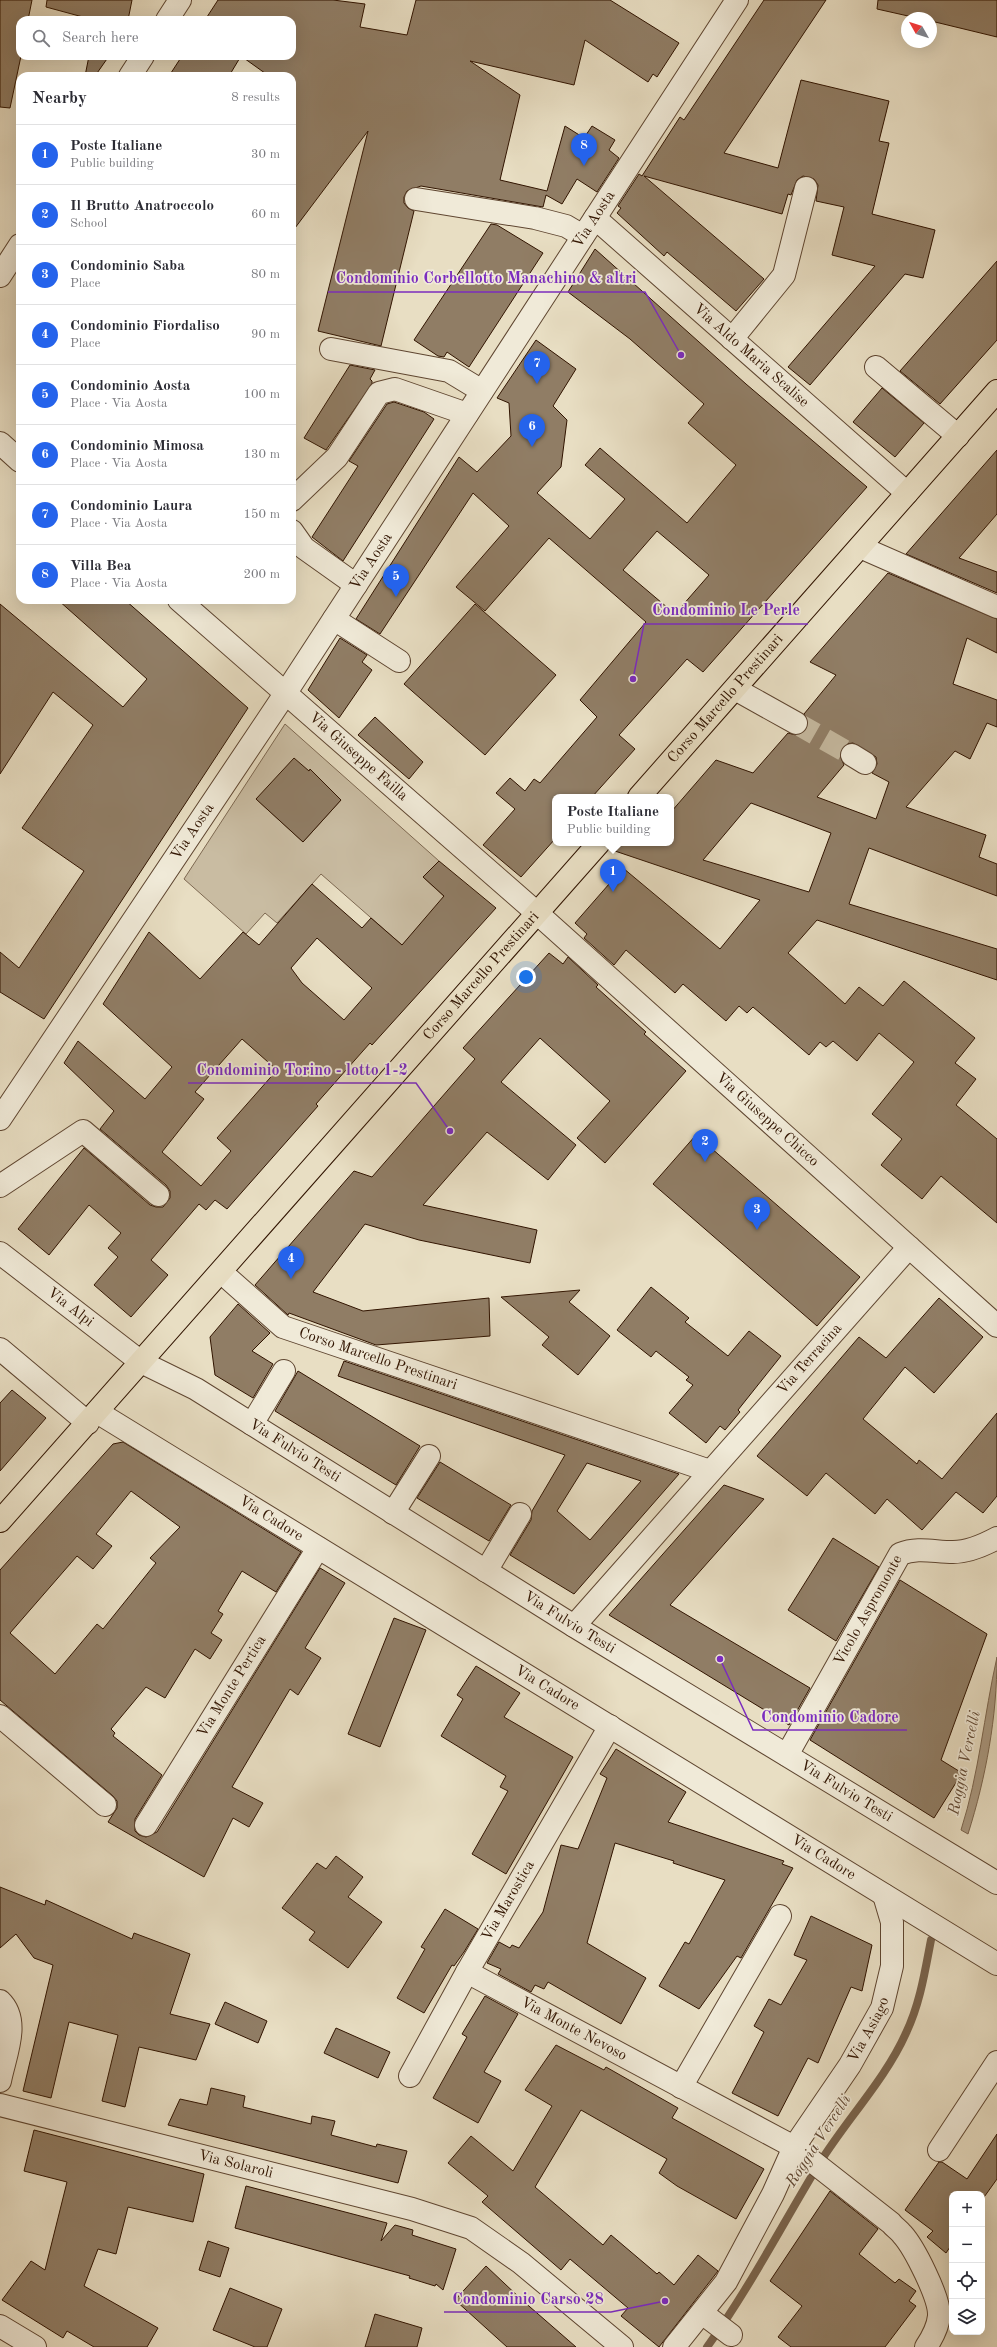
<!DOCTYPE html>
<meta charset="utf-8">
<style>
body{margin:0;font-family:"Old Standard TT",serif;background:#f7f7f7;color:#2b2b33}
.controls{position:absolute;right:12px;bottom:12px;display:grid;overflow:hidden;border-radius:8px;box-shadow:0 4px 16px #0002}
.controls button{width:36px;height:36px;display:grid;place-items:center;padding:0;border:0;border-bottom:1px solid #e1e1e2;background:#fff;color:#2b2b33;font:20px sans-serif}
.compass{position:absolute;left:901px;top:12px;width:36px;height:36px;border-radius:50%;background:#fff;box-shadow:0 4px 16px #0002;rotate:309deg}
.you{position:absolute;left:526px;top:977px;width:14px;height:14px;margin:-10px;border:3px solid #fff;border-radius:50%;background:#1a73e8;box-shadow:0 0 0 6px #1a73e833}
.badge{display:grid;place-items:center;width:26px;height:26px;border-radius:50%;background:#2563eb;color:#fff;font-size:13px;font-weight:700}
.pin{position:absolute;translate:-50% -33px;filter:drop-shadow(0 1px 2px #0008)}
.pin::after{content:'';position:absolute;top:21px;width:14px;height:12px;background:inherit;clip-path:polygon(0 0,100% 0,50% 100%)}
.popup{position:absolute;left:552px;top:794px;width:122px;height:52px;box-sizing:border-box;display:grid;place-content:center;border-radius:8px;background:#fff;filter:drop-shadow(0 1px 3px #0005);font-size:13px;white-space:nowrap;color:#7c7c81}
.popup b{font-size:15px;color:#2b2b33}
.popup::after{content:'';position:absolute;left:50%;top:100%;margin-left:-8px;border:8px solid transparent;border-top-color:#fff}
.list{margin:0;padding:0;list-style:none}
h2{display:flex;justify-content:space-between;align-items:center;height:52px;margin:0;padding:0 16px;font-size:17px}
h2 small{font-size:13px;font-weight:400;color:#7c7c81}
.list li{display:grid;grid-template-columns:26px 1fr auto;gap:12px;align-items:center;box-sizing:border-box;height:60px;padding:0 16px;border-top:1px solid #e1e1e2}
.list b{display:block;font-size:15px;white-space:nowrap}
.list p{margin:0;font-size:13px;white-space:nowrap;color:#7c7c81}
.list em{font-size:13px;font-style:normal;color:#7c7c81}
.icon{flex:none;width:22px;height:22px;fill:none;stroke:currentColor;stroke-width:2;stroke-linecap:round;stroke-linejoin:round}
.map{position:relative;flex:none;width:997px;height:2347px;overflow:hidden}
.search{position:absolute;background:#fff;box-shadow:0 4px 16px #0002;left:16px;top:16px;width:280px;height:44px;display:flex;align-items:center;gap:10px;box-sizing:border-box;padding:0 14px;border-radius:12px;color:#7c7c81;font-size:15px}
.panel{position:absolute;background:#fff;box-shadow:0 4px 16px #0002;left:16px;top:72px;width:280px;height:532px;border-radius:12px}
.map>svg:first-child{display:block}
.green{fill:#c9bca2;stroke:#7d6851;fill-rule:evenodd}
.water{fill:#aa9981;stroke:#7a644d}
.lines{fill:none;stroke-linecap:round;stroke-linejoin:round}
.stream{stroke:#7a644d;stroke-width:8}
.building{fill:#907d65;stroke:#311400;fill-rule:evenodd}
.minor-tunnel{stroke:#c3b69c;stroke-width:22;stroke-dasharray:22 11;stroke-linecap:butt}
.minor-casing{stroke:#5f4631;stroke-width:24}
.major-casing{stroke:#311400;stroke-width:24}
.minor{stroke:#f0ead8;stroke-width:22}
.major{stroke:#e8dec3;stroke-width:22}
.labels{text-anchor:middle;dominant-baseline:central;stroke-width:3.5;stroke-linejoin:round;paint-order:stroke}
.street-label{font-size:15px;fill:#311400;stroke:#f0ead8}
.water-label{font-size:16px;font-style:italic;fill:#614934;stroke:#f0ead8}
.leader{fill:none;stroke:#7b2cbf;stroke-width:1.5}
.callout-dot{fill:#7b2cbf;stroke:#f0ead8;stroke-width:1.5}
.callout-label{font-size:16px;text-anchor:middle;font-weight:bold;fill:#7b2cbf;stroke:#f0ead8;stroke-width:3.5;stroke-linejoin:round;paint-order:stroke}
</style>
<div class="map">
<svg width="997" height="2347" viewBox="0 0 997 2347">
<rect width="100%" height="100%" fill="#e8dec3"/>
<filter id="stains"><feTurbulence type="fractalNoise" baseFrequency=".005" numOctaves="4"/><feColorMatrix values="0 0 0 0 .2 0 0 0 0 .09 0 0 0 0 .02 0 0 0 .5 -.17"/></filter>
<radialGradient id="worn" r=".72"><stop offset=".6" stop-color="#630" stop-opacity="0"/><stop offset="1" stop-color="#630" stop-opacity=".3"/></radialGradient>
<path class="green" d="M285,724L439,861L423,877L451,903L402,945L321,874L277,923L265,913L246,934L184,879ZM311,770L341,800L303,842L256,799Z"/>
<path class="water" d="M997,1657C997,1717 986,1777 968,1834L961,1830C979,1774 984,1715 997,1657Z"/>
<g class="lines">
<path class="stream" d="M707,2347C749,2289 782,2225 819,2164C846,2120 885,2080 906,2033C920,2004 925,1971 931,1940"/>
</g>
<g class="building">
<path d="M0,0H32L28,20H20L21,56L10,108L0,107Z"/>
<path d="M47,0H132L128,20H94L46,7Z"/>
<path d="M218,0H333L365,4L360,27L407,35L416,0H610L679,43L657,77L653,74L648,82L585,40L574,85L470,61L520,95L500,180L547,191L565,126L584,138L592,126L615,140L609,150L619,158L597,192L577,179L562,204L546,195L543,207L421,186L407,191L404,197V203L408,208L414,211L381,346L318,331L368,131L292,232V76H269L241,56L229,76H169L182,56H292V20H205Z"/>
<path d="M764,0H826L724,153L778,168L801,80L889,101L879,141L889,143L872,214L935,230L923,278L905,274L810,385L788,367L875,266L832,255L844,207L816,201L818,185L814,179L803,176L797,180L791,195L788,194L782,214L644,176L764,279L736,311L667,252L664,256L617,213L621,208L618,206L639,174L642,176L680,117L684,120Z"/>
<path d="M878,0H997V37L931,21V18H917L877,9Z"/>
<path d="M89,56H109L95,76H85Z"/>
<path d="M491,224L497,225L543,253L469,367L447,352L444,357L438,356L414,340Z"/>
<path d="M595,249L746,384L867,487L703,672L687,659L619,735L635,749L592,797H555V839L521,877L483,845L515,809L496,793L510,778L525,791L534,779L540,783L597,717L580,700L646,622L549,538L485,611L456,587L509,526L473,493L380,634L356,619L459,457L477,472L511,436L509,403L497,398L536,340L576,369L553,406L567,420L561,467L537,493L590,539L625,499L585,465L600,448L687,523L736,465L688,423L704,404L630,339L568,292ZM657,531L709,575L675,614L623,570Z"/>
<path d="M997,261V340L940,404L900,371Z"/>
<path d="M350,365L375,370L370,379L372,381V384L326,450L304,438Z"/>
<path d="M882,388L924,423L895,457L853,422Z"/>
<path d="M394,402L424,412L434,419L343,561L312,537L358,466L349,461L387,404Z"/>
<path d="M997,450V514L959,558L997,572V593L906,554Z"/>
<path d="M888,573L997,619V653L967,638L953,684L997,700V727L987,723L970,759L955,751L906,807L986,835L979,857L997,864V896L869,848L849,904L997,949V980L817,920L788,953L845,1004L859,987L883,1006L904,981L975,1038L955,1063L976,1079L956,1105L997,1139V1223L941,1176L922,1199L881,1165L902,1139L872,1114L914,1062L879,1033L857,1061L833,1041L826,1047L820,1042L809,1055L753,1007L747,1013L739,1006L726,1021L683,984L675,993L626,950L614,965L584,938L587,934L575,923L623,868L720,949L760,900L609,849L611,843H671V812L716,760L753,773L788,733L796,735L803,733L808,723L804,714L836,675L810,662ZM853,743L876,757L877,764L872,773L889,782L876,819L817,797L844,765L840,755L842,748L846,744ZM751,803L831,833L809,892L703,860Z"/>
<path d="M58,600H125L248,708L44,1019L0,992V952L19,968L84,871L22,828L93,725L53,692L0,774V604L123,707L147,679Z"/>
<path d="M475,604L556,675L485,755L404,684Z"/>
<path d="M340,638L367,655L362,662L372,670L339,718L308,690Z"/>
<path d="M375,717L423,762L409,779L358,735Z"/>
<path d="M294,758L309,771L310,769L341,800L303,842L256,799Z"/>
<path d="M439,861L496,908L372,1045L370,1043L316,1104L318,1106L227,1209L215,1200L206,1210L199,1204L151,1260L168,1275L131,1317L94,1285L118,1257L108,1248L121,1233L89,1205L49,1255L18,1229L84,1148L150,1205L156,1207H163L170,1198V1191L166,1185L100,1129L114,1111L64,1063L78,1041L145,1099L172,1067L103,1004L149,932L200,979L243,932L259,945L312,884L362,928L371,918L402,945L444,896L423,877ZM317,938L372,988L344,1020L302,983L291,968ZM242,1039L277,1070L217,1138L231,1151L201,1186L162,1152L204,1099L195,1092Z"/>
<path d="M549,953L563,964L568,957L598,985L596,987L646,1032L644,1034L686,1071L605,1163L577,1138L610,1101L540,1038L501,1082L576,1145L548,1180L487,1132L423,1205L537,1230L530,1263L419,1240L365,1224L313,1292L363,1311L489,1298L490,1336L376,1345L289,1313L288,1315L255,1285L354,1171L372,1177L475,1059L463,1048Z"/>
<path d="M696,1135L860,1277L817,1326L653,1184Z"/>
<path d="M651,1287L689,1318L685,1322L728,1356L749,1331L781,1356L738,1410L740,1412L725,1430L720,1426L706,1443L669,1413L693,1385L686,1380L689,1377L656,1351L651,1357L617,1330Z"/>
<path d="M580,1290L569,1302L610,1336L578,1375L542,1345L549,1337L501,1297Z"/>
<path d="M939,1298L983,1337L934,1393L905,1367L863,1419L917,1464L919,1460L942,1479L997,1413V1496L983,1513L956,1492L922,1530L887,1499L875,1514L826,1473L807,1496L757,1456L859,1337L886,1358Z"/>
<path d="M238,1304L270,1333L252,1351L273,1364L253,1398L215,1375L210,1337Z"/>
<path d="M344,1361L679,1474L574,1594L510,1555L531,1520L532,1511L565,1455L338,1376ZM587,1463L641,1481L590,1540L557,1511Z"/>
<path d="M298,1371L420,1446L396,1485L275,1411Z"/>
<path d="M12,1390L46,1418L0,1471V1403Z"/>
<path d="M123,1442L301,1552L276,1592L242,1571L218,1611L223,1614L211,1633L222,1640L210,1659L195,1649L165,1698L146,1687L111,1729L115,1733L113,1736L162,1775L135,1819V1831L139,1835L146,1837L157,1832L320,1568L345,1583L305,1648L321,1658L298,1695L290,1689L232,1787L263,1803L249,1827L233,1818L204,1877L108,1822L117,1808V1801L113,1796L0,1700V1570L113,1444ZM131,1491L180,1527L150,1558L156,1563L103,1629L97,1624L55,1674L10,1633L77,1556L93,1569L112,1546L96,1534Z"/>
<path d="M440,1462L511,1505L489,1541L417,1498Z"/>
<path d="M724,1485L764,1499L670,1605L810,1688L789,1725L609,1615Z"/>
<path d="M833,1538L879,1567L836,1641L788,1610Z"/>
<path d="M900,1580L987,1634L941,1760L962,1773L934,1818L810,1740Z"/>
<path d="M394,1618L426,1630L380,1747L348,1734Z"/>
<path d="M476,1666L520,1693L504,1717L573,1757L506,1874L472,1854L508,1791L500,1787L506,1776L441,1736L463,1699L457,1695Z"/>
<path d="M616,1749L686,1792L668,1822L784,1861L782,1864L793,1868L741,1958L737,1956L699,2009L659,1986L685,1942L689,1944L725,1880L673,1863L674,1861L615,1843L587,1943L646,1978L621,2024L548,1982L544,1989L535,1985L531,1992L498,1974L501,1969L487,1963L499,1942L510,1948L512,1945L519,1948L543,1912L561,1845L578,1849L607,1778L600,1774Z"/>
<path d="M336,1856L363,1877L348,1897L382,1922L348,1968L309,1940L315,1932L282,1908L317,1863L326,1869Z"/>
<path d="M0,1887L45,1905L46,1900L132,1939L134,1933L190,1954L170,2014L210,2024L196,2060L139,2047L125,2107L102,2101L118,2035L69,2022L51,2098L23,2091L53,1965L34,1958L16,1934L0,1948Z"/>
<path d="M445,1909L478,1929L464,1952L454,1966L452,1965L424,2013L397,1998L425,1949L421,1947Z"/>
<path d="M811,1916L872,1945L862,1991L851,1987L818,2063L808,2058L778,2116L732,2093L764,2032L754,2026L769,1999L781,2005L807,1960L794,1955Z"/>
<path d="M485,1996L518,2014L484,2072L501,2081L478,2123L433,2098L467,2037L462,2034Z"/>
<path d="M225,2002L267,2021L258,2043L215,2024Z"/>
<path d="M336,2028L390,2052L378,2078L324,2053Z"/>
<path d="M556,2045L604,2070L606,2067L678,2108L672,2118L764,2169L736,2219L677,2186L659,2173L667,2159L581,2110L535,2187L603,2245L611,2235L657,2274L659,2272L674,2285L698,2255L718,2271L659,2347L621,2316L628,2308L570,2259L561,2270L482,2202L488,2196L448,2163L471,2136L513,2171L552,2106L525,2090Z"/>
<path d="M211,2088L245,2096L243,2107L311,2124L312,2116L335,2121L331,2135L376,2147L377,2144L407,2151L398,2183L168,2125L180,2099L207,2105Z"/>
<path d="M34,2130L204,2174L193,2222L128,2207L116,2254L98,2249L84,2286L158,2328L147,2347H94L67,2331L63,2338L2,2300L31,2261L45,2270L67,2182L24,2171Z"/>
<path d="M997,2134V2179L982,2200V2194H952V2244L946,2253L927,2237L933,2231L905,2210L939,2162H942L967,2179Z"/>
<path d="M246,2186L387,2223L381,2241L395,2225L413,2230L412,2235L456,2249L443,2290L436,2284L435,2286L409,2278L410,2276L235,2228Z"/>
<path d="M830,2191L878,2229L859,2254L895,2283L899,2279L916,2291L909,2301L916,2306L885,2347H791L778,2337L802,2306L770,2281Z"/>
<path d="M208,2241L229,2248L220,2277L199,2270Z"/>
<path d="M486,2266L522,2300L576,2347H507L455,2300Z"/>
<path d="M230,2288L282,2309L267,2347H255L213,2330Z"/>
<path d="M375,2314L422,2328L417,2347H365Z"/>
</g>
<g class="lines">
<path class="minor-tunnel" d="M796,723L852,755"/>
<defs>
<g id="minor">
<path d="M167,20L180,0"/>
<path d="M130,76L143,56"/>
<path d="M416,199L535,218L566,226L583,236"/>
<path id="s1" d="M595,218L907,493"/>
<path d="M0,276L20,245"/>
<path d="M732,339L784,275L806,188"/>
<path d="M331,349L449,371L482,391"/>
<path d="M876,367L958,436"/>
<path d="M0,443L20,461"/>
<path d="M292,500L337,457L379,393L395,389L467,414"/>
<path d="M292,531L304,548L356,585"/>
<path d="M860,547L997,607"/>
<path id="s2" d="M179,600L537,913L997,1326"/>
<path d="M334,619L399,661"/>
<path d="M735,689L796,723"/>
<path d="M852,755L865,763"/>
<path id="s3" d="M0,1119L285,694L737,0"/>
<path d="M0,1186L83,1131L158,1195"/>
<path id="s4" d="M0,1253L141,1362L196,1389L574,1626L997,1883"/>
<path id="s5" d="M221,1272L283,1327L710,1471"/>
<path d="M0,1349L88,1423"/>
<path id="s6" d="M97,1412L997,1964"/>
<path d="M252,1424L284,1371"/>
<path d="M393,1513L429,1456"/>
<path d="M486,1571L520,1514"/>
<path id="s7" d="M574,1626L909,1247"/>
<path d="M0,1716L105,1805"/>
<path id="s8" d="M787,1755L900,1554C918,1547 934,1552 953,1552C968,1552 984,1545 997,1538"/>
<path id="s9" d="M146,1825L318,1548"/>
<path id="s10" d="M467,1972L794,2147L891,2223C894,2227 899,2230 902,2234C914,2247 940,2298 939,2316C938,2326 932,2338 926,2347"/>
<path d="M0,2001C21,2021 5,2055 0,2081"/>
<path id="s11" d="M410,2076L467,1972L610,1726"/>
<path d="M681,2087L780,1916"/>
<path id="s12" d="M0,2105L412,2209L471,2228L521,2263L622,2347"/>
<path d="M939,2150L997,2062"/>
<path d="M702,2313L731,2335"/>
<path d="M0,2326L35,2347"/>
<path id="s13" d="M674,2347L726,2282L773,2194L794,2147L850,2065L882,2008L892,1966V1922L884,1895"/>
</g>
<g id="major">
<path id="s14" d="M639,797L997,391"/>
<path id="s15" d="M0,1521L599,843"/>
</g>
</defs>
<use href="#minor" class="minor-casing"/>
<use href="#major" class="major-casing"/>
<use href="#minor" class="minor"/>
<use href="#major" class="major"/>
</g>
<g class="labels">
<g class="street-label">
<text stroke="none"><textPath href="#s3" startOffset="1078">Via Aosta</textPath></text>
<text stroke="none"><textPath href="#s1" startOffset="208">Via Aldo Maria Scalise</textPath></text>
<text stroke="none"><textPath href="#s3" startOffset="670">Via Aosta</textPath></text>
<text stroke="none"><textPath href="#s14" startOffset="131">Corso Marcello Prestinari</textPath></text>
<text stroke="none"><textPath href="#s2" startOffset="238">Via Giuseppe Failla</textPath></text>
<text stroke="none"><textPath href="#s3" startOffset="346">Via Aosta</textPath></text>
<text stroke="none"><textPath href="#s15" startOffset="727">Corso Marcello Prestinari</textPath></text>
<text stroke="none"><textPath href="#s2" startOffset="785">Via Giuseppe Chicco</textPath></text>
<text stroke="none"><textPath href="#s4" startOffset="89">Via Alpi</textPath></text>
<text stroke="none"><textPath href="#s5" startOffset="183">Corso Marcello Prestinari</textPath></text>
<text stroke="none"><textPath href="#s7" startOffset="356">Via Terracina</textPath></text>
<text stroke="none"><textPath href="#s4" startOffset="356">Via Fulvio Testi</textPath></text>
<text stroke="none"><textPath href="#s6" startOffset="204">Via Cadore</textPath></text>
<text stroke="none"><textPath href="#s8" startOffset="166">Vicolo Aspromonte</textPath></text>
<text stroke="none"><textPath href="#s4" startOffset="680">Via Fulvio Testi</textPath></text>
<text stroke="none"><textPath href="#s9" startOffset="163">Via Monte Pertica</textPath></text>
<text stroke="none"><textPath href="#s6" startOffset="528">Via Cadore</textPath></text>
<text stroke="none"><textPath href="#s4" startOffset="1004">Via Fulvio Testi</textPath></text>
<text stroke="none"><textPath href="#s6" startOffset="852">Via Cadore</textPath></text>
<text stroke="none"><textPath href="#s11" startOffset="201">Via Marostica</textPath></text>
<text stroke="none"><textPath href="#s13" startOffset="374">Via Asiago</textPath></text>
<text stroke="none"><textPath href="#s10" startOffset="121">Via Monte Nevoso</textPath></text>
<text stroke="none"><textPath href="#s12" startOffset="243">Via Solaroli</textPath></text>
</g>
<g class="water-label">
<text transform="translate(965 1763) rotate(-78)">Roggia Vercelli</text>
<text transform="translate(819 2141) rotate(-57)">Roggia Vercelli</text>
</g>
</g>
<path class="leader" d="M681 355L645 292H328M633 679L644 624H808M450 1131L416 1083H188M720 1659L753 1730H907M665 2301L611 2312H444"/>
<g class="callout-dot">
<circle cx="681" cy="355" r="4"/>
<circle cx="633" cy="679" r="4"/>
<circle cx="450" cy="1131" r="4"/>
<circle cx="720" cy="1659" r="4"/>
<circle cx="665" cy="2301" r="4"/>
</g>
<g class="callout-label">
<text x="486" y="283">Condominio Corbellotto Manachino &amp; altri</text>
<text x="726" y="615">Condominio Le Perle</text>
<text x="302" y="1075">Condominio Torino - lotto 1-2</text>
<text x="830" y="1722">Condominio Cadore</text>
<text x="528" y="2304">Condominio Carso 28</text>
</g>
<rect width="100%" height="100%" filter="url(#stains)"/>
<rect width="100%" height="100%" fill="url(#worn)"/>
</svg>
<div class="controls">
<button>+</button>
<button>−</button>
<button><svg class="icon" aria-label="locate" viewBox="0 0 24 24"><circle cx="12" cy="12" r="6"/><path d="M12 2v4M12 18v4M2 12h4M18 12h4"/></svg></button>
<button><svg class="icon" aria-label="layers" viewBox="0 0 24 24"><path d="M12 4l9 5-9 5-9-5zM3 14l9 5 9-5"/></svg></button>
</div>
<svg class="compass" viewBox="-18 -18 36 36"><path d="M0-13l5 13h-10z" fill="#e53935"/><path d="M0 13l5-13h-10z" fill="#7c7c81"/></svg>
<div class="you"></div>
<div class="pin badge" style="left:613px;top:892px">1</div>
<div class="popup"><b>Poste Italiane</b>Public building</div>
<div class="pin badge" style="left:705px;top:1162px">2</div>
<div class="pin badge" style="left:757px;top:1230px">3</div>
<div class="pin badge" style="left:291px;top:1279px">4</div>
<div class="pin badge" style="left:396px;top:597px">5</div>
<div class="pin badge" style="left:532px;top:447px">6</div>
<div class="pin badge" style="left:537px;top:384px">7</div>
<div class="pin badge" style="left:584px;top:166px">8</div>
<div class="search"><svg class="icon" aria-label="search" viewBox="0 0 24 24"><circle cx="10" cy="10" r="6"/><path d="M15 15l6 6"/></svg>Search here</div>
<section class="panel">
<h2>Nearby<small>8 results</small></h2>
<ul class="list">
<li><span class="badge">1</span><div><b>Poste Italiane</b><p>Public building</p></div><em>30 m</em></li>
<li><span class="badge">2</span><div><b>Il Brutto Anatroccolo</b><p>School</p></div><em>60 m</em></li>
<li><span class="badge">3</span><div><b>Condominio Saba</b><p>Place</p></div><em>80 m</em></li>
<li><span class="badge">4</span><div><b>Condominio Fiordaliso</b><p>Place</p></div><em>90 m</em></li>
<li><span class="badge">5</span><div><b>Condominio Aosta</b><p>Place · Via Aosta</p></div><em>100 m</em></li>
<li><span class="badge">6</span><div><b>Condominio Mimosa</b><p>Place · Via Aosta</p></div><em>130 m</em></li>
<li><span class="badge">7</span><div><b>Condominio Laura</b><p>Place · Via Aosta</p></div><em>150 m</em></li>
<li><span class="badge">8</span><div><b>Villa Bea</b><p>Place · Via Aosta</p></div><em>200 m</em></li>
</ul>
</section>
</div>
